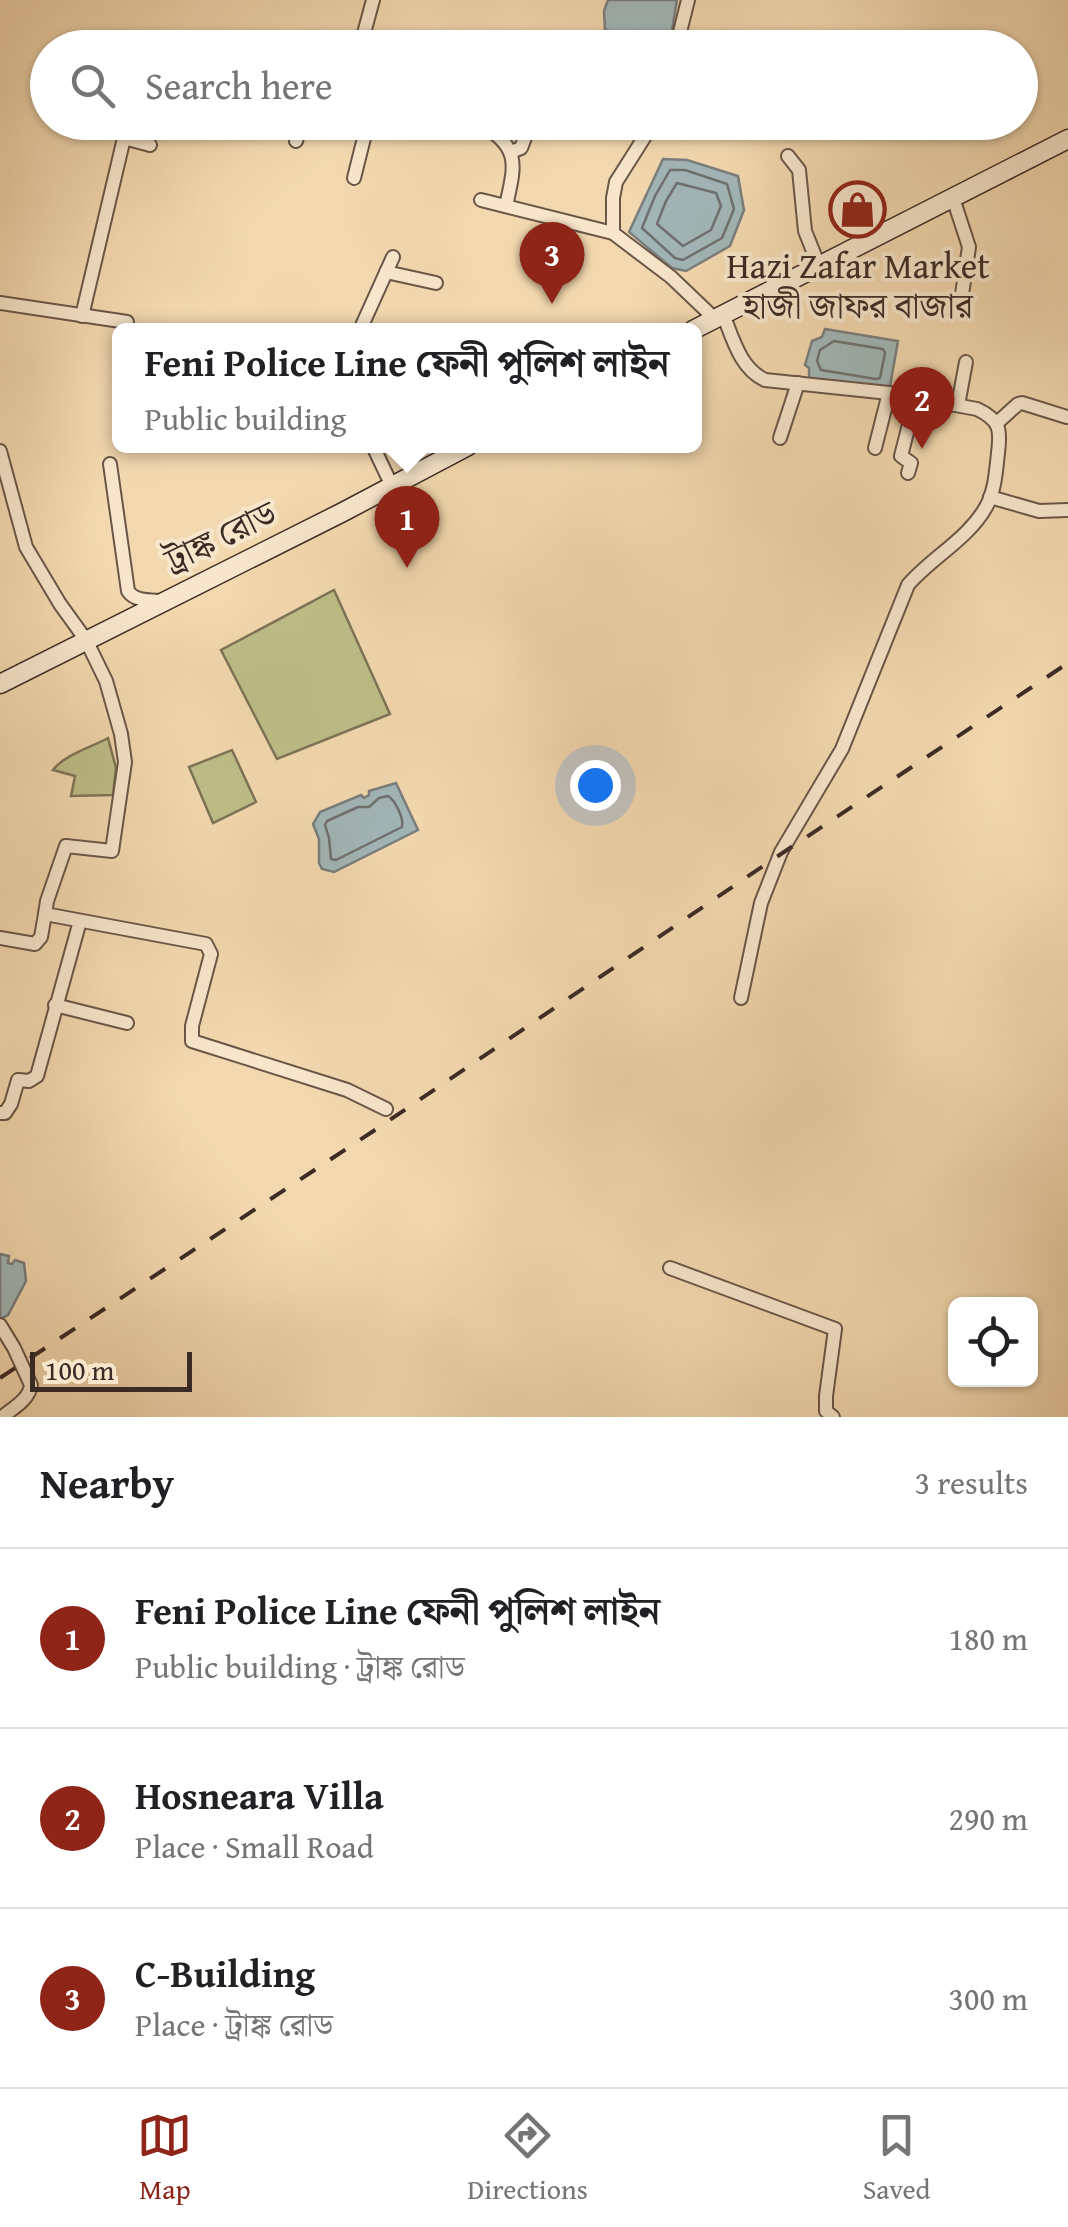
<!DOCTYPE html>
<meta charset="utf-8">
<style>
body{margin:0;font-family:"Gentium Book Plus","Noto Serif Bengali",serif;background:#f6f6f6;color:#202124}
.controls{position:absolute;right:30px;bottom:30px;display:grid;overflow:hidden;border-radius:15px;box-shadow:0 2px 8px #0004}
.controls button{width:90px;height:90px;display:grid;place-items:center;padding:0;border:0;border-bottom:2px solid #e0e0e0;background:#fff;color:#202124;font:50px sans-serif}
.scale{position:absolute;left:30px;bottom:25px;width:162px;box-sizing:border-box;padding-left:10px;border:5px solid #3c2b25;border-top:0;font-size:28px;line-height:35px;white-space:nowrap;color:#3c2b25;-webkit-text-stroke:8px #f7e6cb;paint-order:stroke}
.you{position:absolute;left:595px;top:785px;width:35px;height:35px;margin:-25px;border:8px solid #fff;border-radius:50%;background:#1a73e8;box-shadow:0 0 0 15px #1a73e833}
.badge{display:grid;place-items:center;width:65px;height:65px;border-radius:50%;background:#8f2418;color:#fff;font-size:32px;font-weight:700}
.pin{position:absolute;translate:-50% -82px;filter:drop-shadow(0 2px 5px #0008)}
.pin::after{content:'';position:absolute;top:52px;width:35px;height:30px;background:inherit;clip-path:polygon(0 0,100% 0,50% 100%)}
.popup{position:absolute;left:112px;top:323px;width:590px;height:130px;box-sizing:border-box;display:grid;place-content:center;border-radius:15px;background:#fff;filter:drop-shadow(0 2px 8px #0005);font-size:32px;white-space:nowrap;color:#757577}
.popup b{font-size:38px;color:#202124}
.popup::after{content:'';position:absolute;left:50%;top:100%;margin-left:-20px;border:20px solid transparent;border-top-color:#fff}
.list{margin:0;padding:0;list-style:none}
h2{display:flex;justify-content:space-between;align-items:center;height:130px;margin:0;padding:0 40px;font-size:42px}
h2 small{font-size:32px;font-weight:400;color:#757577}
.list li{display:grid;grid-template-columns:65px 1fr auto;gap:30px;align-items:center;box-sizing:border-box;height:180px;padding:0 40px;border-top:2px solid #e0e0e0}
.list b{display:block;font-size:38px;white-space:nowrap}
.list p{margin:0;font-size:32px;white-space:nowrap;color:#757577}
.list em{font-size:32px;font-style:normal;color:#757577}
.icon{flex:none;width:55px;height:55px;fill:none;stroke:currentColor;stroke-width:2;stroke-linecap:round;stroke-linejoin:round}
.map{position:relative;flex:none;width:1068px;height:1417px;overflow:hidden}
.search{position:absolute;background:#fff;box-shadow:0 2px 8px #0004;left:30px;right:30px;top:30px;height:110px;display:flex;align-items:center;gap:25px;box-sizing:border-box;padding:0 35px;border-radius:55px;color:#757577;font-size:38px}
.sheet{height:670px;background:#fff}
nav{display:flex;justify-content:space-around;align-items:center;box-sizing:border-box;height:140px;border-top:2px solid #e0e0e0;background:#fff;font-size:28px;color:#757577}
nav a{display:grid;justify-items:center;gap:5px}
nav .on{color:#8f2418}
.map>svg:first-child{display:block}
.green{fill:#bebe88;stroke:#7d7456;stroke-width:2.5}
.water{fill:#a1b6b7;stroke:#797e7d;stroke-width:2.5}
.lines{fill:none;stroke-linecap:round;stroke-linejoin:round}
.shore{stroke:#6e706e;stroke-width:2.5}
.minor-casing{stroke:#6a5648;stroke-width:16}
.secondary-casing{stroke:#3c2b25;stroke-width:21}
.minor{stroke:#f7e6cb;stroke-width:12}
.secondary{stroke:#f7e6cb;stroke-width:18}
.rail{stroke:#3c2b25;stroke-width:4;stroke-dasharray:18 18;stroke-linecap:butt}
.labels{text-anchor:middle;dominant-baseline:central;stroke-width:8;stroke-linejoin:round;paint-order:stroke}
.poi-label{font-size:35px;fill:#3c2b25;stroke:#f7e6cb}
.street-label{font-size:35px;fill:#3c2b25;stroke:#f7e6cb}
</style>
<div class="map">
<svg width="1068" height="1417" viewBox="0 0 1068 1417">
<rect width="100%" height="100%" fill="#f3d8af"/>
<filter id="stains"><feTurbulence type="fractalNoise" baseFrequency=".002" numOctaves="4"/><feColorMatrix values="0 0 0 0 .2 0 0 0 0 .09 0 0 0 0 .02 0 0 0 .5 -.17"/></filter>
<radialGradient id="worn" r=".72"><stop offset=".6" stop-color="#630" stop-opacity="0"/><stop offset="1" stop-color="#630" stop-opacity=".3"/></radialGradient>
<g class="green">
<path d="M334,590L390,714L277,759L221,650Z"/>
<path d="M108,738L116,768L113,795L71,796L75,776L53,770C64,755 90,748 108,738Z"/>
<path d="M232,750L256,802L213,823L189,767Z"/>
</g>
<g class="water">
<path d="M608,0H677L670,42L642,39L605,30L604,11Z"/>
<path d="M663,159L687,160L738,176L744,210L730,246L686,271L672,268L629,232Z"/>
<path d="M825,329L898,341L889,392L809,379V368L805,365L812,341L822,337Z"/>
<path d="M396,783L418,830L334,872L322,869L319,863V839L313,824L320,812L361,795L364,798L369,795V791Z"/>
<path d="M0,1254L9,1256L8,1263L12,1264L15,1260L24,1263L26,1281L8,1315L0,1319Z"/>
</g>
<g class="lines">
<g class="shore">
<path d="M670,170H685L727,184L734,209L722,238L683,260L675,258L642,228L655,196Z"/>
<path d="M677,183L716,193L721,206L711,230L683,246L657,224L666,201Z"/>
<path d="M834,341L883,349L885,353L880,378L876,379L821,370L817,361L820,350Z"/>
<path d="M388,796C395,800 404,818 402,827L336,860L331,859L329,838L325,825L327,821L358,807H369L379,798Z"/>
</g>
<defs>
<g id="minor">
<path d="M360,48L373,0"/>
<path d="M676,48L688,0"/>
<path d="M479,122C520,149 516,161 506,206"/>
<path d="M296,141L302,122"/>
<path d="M511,152L521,148L531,122"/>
<path d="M788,156L799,170L805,231L819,266"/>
<path d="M354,178L368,122"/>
<path d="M953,198L969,247L961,301"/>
<path d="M481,200L613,233L671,277L715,319"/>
<path d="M613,233V198L616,182L654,122"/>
<path d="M386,272L436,283"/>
<path d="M0,303L127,322"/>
<path d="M723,314C733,339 740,368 765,380L889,393L977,409C1000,420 1001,429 998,453C996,471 995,491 986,507C968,539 931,558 908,585L842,749L781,852L761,903L741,998"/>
<path d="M82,316L124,138L150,145"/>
<path d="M360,330L393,257"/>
<path d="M929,399L932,379"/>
<path d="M958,405L966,362"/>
<path d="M997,423L1018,404L1022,403L1067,417"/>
<path d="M780,438L798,383"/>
<path d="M373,446L391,484"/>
<path d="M875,448L889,393"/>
<path d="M0,451L26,547L60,604L86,640L106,681L121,734L125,762L112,851L66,846L47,901L45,914L206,944L211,954L192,1026V1041L347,1090L386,1109"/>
<path d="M110,464L128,591C135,602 151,600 164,601"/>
<path d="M908,473L911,463L901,456L916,397"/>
<path d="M990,497L1039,511L1068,510"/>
<path d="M0,938L35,944L41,937L45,914"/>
<path d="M55,1005L127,1023"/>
<path d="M0,1113H5L11,1104L18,1080L29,1081L37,1076L80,921"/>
<path d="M670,1268L835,1329L826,1396V1411L833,1417"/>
<path d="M0,1325L14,1348L31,1385C29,1400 13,1408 2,1417"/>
</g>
<g id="secondary">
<path d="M693,330L1068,139"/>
<path d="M0,684L343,512L468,446"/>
</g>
</defs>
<use href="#minor" class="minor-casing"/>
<use href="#secondary" class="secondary-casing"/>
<use href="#minor" class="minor"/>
<use href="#secondary" class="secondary"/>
<path class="rail" d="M0,1378L381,1126L769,862L1068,663"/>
</g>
<defs>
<symbol id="shop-ring" viewBox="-11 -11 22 22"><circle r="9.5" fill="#f7e6cb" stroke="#8f2418" stroke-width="1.5"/><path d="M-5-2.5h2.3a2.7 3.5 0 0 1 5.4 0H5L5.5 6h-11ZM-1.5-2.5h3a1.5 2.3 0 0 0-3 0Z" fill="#8f2418"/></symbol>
</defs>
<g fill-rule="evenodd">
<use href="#shop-ring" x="826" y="178" width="63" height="63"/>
</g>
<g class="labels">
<g class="poi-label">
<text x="858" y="265">Hazi Zafar Market<tspan x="858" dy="40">হাজী জাফর বাজার</tspan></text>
</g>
<g class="street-label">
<text transform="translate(220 536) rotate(-26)">ট্রাঙ্ক রোড</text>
</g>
</g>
<rect width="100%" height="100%" filter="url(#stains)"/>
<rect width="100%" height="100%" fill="url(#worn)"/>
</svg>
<div class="controls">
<button><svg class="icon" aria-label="locate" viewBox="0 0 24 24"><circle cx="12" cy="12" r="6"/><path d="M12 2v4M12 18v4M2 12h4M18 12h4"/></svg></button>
</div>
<div class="scale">100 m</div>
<div class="you"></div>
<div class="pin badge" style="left:407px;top:568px">1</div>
<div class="popup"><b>Feni Police Line ফেনী পুলিশ লাইন</b>Public building</div>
<div class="pin badge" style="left:922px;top:449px">2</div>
<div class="pin badge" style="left:552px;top:304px">3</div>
<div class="search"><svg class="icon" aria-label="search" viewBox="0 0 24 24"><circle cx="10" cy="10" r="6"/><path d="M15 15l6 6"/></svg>Search here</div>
</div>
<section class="sheet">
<h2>Nearby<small>3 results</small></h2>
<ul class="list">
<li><span class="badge">1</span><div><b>Feni Police Line ফেনী পুলিশ লাইন</b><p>Public building · ট্রাঙ্ক রোড</p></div><em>180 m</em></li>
<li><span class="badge">2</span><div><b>Hosneara Villa</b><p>Place · Small Road</p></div><em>290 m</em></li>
<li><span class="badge">3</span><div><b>C-Building</b><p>Place · ট্রাঙ্ক রোড</p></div><em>300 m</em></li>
</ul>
</section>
<nav>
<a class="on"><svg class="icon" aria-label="map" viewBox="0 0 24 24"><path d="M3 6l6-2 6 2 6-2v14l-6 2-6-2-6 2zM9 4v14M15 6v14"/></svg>Map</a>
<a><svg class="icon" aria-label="directions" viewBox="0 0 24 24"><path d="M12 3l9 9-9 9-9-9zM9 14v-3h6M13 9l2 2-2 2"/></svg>Directions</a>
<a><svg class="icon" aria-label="saved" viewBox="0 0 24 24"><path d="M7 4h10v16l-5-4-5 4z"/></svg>Saved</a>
</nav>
